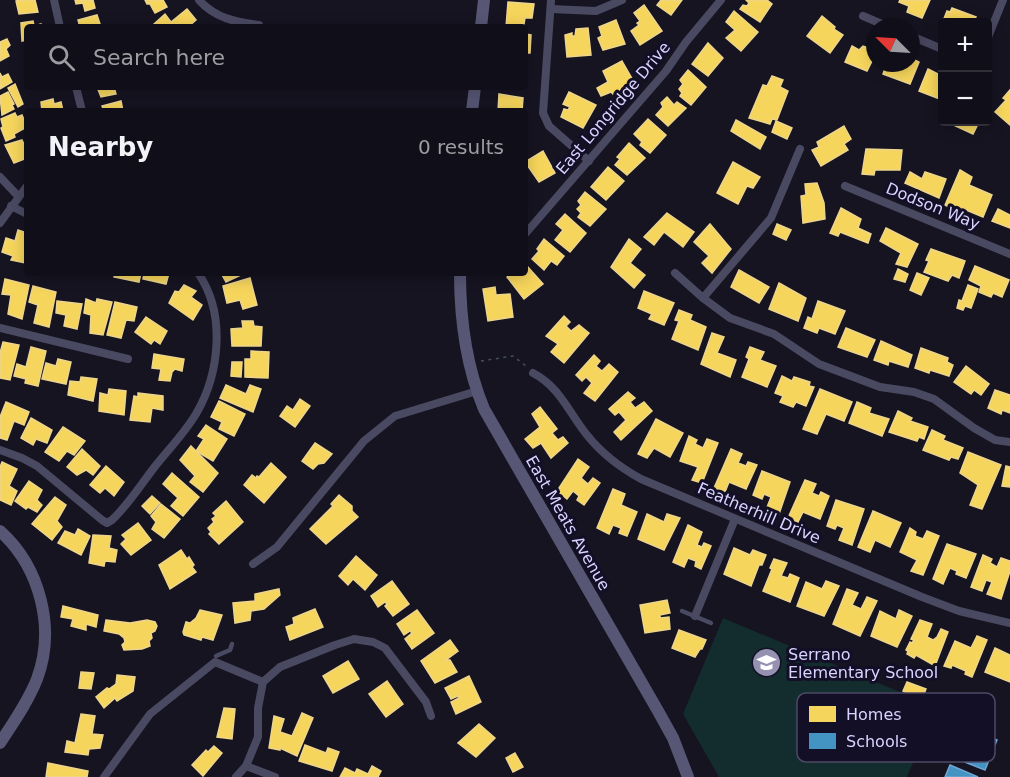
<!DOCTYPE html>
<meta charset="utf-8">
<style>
body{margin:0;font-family:"DejaVu Sans",sans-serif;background:#191822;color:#f1f3f6}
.controls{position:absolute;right:18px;top:18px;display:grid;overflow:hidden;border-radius:6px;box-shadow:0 3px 15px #0003}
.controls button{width:54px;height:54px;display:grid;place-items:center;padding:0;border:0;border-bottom:2px solid #302f38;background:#100f19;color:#f1f3f6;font:30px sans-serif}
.compass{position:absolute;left:866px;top:18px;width:54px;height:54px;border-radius:50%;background:#100f19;box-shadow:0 3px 15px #0003;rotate:294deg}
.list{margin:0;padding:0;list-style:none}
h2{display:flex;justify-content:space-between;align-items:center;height:78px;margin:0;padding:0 24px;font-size:26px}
h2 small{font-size:20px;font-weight:400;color:#9c9ca2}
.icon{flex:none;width:33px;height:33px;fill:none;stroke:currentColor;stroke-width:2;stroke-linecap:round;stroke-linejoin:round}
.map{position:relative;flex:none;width:1010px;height:777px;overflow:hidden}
.search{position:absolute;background:#100f19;box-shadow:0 3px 15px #0003;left:24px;top:24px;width:504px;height:66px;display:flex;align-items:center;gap:15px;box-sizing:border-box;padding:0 21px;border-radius:6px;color:#9c9ca2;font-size:22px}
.panel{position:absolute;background:#100f19;box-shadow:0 3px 15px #0003;left:24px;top:108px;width:504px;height:168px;border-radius:6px}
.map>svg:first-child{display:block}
.green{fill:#132c2d}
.homes{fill:#f6d55c;stroke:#edd58d;stroke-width:1.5}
.schools{fill:#4393c3;stroke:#70a6d5;stroke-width:1.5}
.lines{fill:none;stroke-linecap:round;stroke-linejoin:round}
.path{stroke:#44505f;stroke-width:1.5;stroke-dasharray:3 4.5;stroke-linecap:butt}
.lane{stroke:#4a4962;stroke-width:4.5}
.street{stroke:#4a4962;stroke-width:8}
.secondary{stroke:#575674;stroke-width:12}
.labels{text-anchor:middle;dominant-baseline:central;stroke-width:6;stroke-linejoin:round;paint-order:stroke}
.street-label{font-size:16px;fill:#d9d4ff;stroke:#130f26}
.poi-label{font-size:16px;fill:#d9d4ff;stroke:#130f26;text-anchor:start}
.key{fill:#130f26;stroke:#4e4a67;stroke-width:1.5}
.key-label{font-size:16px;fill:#d9d4ff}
</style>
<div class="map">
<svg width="1010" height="777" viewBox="0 0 1010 777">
<rect width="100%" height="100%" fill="#161421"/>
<path class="green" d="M723,618L936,707L907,777H719L683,714Z"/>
<g class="homes">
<path d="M19,0H35L38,12L19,14L16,1Z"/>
<path d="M75,0H93L95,8L85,11L83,3L76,4Z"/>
<path d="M145,0H163L167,7L155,13L150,4H147Z"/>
<path d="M661,0H682L671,15L657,5Z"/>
<path d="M746,0H767L772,4L760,22L740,9L743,5L747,6L749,3Z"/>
<path d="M900,0H930L922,18L907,12L909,6L899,2Z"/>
<path d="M508,2L534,4L532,18H525L524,24H521V27H506Z"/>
<path d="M644,5L662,31L640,45L631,31L639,25L637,23L640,21L634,13Z"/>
<path d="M952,8L976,17L973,22H942V27L941,26L947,11L950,12Z"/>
<path d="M187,9L196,20L188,27H157L154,24L165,14L171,22Z"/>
<path d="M734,11L758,32L741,51L726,38L735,30L726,22Z"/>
<path d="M97,15L101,27H80L78,20Z"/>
<path d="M822,16L835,27L834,29L843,35L830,53L807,36Z"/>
<path d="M616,20L625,44L603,50L598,38L602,36L599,27Z"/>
<path d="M33,21L34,26L41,24L42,27H27V40L22,41L21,23Z"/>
<path d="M588,28L591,55L567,57L565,35L572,33V36H575L576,29Z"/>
<path d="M525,34L531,35L530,53H525V58Z"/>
<path d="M7,39L10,45L6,49L9,56L0,61V42Z"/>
<path d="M708,43L723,58L708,76L692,64Z"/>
<path d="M852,46L859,50L863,46L875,50V55L867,71L845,62Z"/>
<path d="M911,58L919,62L910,84L883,74L887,63H911Z"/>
<path d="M622,61L634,82L613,94L611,92L601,96L597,88L608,82L603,71Z"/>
<path d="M928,69L942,76V100L919,91Z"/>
<path d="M688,70L706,87L691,105L680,96L682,93L679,89L683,84L680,80Z"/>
<path d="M0,73L2,77L8,74L12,82L0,89Z"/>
<path d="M772,76L783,80L780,87L788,91L777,120L772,119L770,124L749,118L763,85L767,86Z"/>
<path d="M15,84L23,104L18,107L8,88Z"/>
<path d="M97,87H114L116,94L101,97Z"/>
<path d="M1010,90V125L995,112L1006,100L1003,98Z"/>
<path d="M8,92L14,104L12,105L14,109L2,115L0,96Z"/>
<path d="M569,92L596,105L583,128L561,117L564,109L568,110L570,107L563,104Z"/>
<path d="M499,94L523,98L522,111H498Z"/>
<path d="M667,97L674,105L677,102L686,108L668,126L656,115L663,107L661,103Z"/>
<path d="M53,99L54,104L61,102L63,111H42L41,102Z"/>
<path d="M121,101L123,111H104L102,106Z"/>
<path d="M15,113L17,117L22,115L27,127L14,134L15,137L6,141L1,128L3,127L1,119Z"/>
<path d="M648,119L666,135L650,153L640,145L642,142L634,134Z"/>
<path d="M736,120L766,137L760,149L731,131Z"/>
<path d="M776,121L792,128L787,139L772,132Z"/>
<path d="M947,122H979L973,134Z"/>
<path d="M844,126L851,139L844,144L848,150L821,166L812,150L819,147L817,142Z"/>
<path d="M22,140L27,150V158L14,163L5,145Z"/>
<path d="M629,143L645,158L627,175L615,165L620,159L617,157Z"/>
<path d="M866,149L902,150L900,170H875L874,175L862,174Z"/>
<path d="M543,151L555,173L539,182L525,162Z"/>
<path d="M733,162L760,177L753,188L747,186L738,204L717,193Z"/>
<path d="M608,167L624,181L606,200L591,187Z"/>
<path d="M960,170L972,177L969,185L992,195L983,217L959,207L958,211L945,205Z"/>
<path d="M910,172L922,179L925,172L946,179L939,198L905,183Z"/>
<path d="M817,183L824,203L825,219L803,223L801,196L806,195L805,184Z"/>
<path d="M585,192L606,209L590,226L578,217L581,213L577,209L581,205L578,201Z"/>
<path d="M841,208L861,219L858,228L871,234L868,243L840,232L838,236L830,233Z"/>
<path d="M998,209L1010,215V228L992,221Z"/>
<path d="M667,213L694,232L683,247L664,232L654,245L644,237Z"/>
<path d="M565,214L586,233L570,252L555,240L563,230L556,224Z"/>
<path d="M710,224L731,249L712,273L702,263L709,256L694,242Z"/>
<path d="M777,224L791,230L786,240L773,234Z"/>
<path d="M886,228L918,244L907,267L896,264L901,253L880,241Z"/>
<path d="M18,230L27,233L26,263L11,260L13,256L2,252L6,238L15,241Z"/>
<path d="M544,239L564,256L557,265L551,261L544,270L532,259L539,251L537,249Z"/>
<path d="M629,239L641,249L630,263L645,275L634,288L611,267Z"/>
<path d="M931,249L965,261L959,278L952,275L948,281L924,272L929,261L926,260Z"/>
<path d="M527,266L543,284L524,299L507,277L512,273H520L522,275L525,273V268Z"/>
<path d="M975,266L1009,280L1002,297L993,293L991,297L979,292L981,286L969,280Z"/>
<path d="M898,269L908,274L905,282L894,279Z"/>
<path d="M739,270L769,287L759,303L731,287Z"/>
<path d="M115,273H141L139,282L114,277Z"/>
<path d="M144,273H169L166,284L143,279Z"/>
<path d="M221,273H245L226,282Z"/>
<path d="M917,273L929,278L921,295L910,290Z"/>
<path d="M250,278L257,305L243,309L240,300L227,303L223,286Z"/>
<path d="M5,279L29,285L22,319L8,314L11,295L2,294Z"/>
<path d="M779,283L806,298L798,321L769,309Z"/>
<path d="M184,285L196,291L191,297L202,305L193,320L169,303L175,291L179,292Z"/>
<path d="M968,285L978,289L971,308L965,306L963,310L957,308L959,300L962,301Z"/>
<path d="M33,286L56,292L49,327L34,323L38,305L29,302Z"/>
<path d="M495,287L496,295L510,294L513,317L488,321L483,289Z"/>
<path d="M644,291L674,303L664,325L649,319L652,314L638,308Z"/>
<path d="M86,299L96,303L97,299L112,302L103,335L90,333L91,315L84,313Z"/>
<path d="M57,301L82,304L77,329L64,326L66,315L56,313Z"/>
<path d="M818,301L845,311L835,334L819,328L817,333L804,328L808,317L812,319Z"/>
<path d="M115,302L137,307L134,321L126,320L121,338L107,335Z"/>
<path d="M679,310L692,315L690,320L706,327L698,350L672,339L679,321L675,320Z"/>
<path d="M564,316L570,322L566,326L571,331L579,325L589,333L564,363L551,352L558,344L546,336Z"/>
<path d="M146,317L167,331L160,344L154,340L151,344L135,332Z"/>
<path d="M242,321H253L254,326L262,327L261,346H232L231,329L243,328Z"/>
<path d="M846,328L875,340L867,357L838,347Z"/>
<path d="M712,333L724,337L717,353L736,360L730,377L701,364Z"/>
<path d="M881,341L912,355L908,367L889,361L888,365L874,360Z"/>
<path d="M3,342L19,345L10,380L0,378V353Z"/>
<path d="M31,347L46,351L38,386L25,383L26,379L14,376L17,364L26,367Z"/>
<path d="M750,347L764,352L760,360L776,366L767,387L742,377L749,359L746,357Z"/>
<path d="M921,348L948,358L947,362L953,365L949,376L930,370L929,373L915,368Z"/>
<path d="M251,351L269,352L268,378L245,377V359H251Z"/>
<path d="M154,354L184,359L182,371L175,369L172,372L170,381L159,380L161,369L152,368Z"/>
<path d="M594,355L600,361L596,366L602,371L609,364L618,372L595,401L584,393L592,383L586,377L582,381L576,375Z"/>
<path d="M58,359L71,362L66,384L42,379L46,363L56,366Z"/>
<path d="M232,362H242L241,377L231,376Z"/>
<path d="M966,366L989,384L981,395L974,390L971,394L954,382Z"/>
<path d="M782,376L792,381L794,377L810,382L809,386L814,387L806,406L796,402L793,407L780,402L783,396L775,393Z"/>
<path d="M81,377L97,379L93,401L68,395L70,381L80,382Z"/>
<path d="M226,385L246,394L250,385L261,389L253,412L220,398Z"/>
<path d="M109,389L126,391L124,415L99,411L100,393L108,395Z"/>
<path d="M820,389L852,402L844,421L826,414L817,434L803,429Z"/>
<path d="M995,390L1010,395V413L1002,410L1001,414L988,408Z"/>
<path d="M628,392L635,398L630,402L635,408L644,402L652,411L621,440L614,432L626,420L619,412L615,415L609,409Z"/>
<path d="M138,393L163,396V410L152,408L150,422L130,420L134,396L138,397Z"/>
<path d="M300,399L310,406L295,427L280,416L287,406L293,410Z"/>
<path d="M219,401L245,414L234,436L219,429L222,422L211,417Z"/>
<path d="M6,402L29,412L24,425L14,421L7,440L0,438V417Z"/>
<path d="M857,402L871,408L869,413L889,419L882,436L849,423Z"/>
<path d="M540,407L557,429L552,433L558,440L563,437L568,443L551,458L541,443L533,448L525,439L540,427L532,414Z"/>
<path d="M898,411L912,418L910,421L928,427L924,439L919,437L917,441L889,432Z"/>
<path d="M31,418L52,430L47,443L36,439L33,445L21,438Z"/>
<path d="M656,419L683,433L670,457L654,448L647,458L638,454Z"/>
<path d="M206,425L227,439L213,461L196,451L204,439L198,436Z"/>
<path d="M63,427L85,441L74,455L67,451L59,461L45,452Z"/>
<path d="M932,430L945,436L943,440L963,448L958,459L951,457L949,460L923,450Z"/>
<path d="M689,436L697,440L695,444L703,448L707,439L718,443L702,483L692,480L698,467L680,461Z"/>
<path d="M315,443L332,454L324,463L318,464L313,469L302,461Z"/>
<path d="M191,446L218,473L203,492L190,482L195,476L180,460Z"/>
<path d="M82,449L100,466L93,475L86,470L77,475L67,467Z"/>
<path d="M731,449L742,454L738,463L746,466L748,462L757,465L746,489L729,482L725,492L714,488Z"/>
<path d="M968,452L1001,465L982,509L970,505L978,485L960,473Z"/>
<path d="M578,459L589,467L581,478L588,484L593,478L600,483L584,505L577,500L579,496L573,491L567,499L557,491Z"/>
<path d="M2,462L17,469L9,486L17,491L11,505L0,500V467Z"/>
<path d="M271,463L286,477L264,503L244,485L252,475L256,478L257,476L259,477Z"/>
<path d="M106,466L124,482L114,496L105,488L100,493L90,485Z"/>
<path d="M1006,466L1010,467V487L1002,486Z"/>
<path d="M762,471L790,482L779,514L766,510L771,497L764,494L762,499L753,495Z"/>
<path d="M172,473L199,497L183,516L171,506L178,498L163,484Z"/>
<path d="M805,480L816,484L812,493L819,496L821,492L829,496L820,519L803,512L798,522L788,518Z"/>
<path d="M29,481L42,490L37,500L42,505L37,512L28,507L26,509L15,501Z"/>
<path d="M613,489L625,494L621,505L637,512L627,536L619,533L621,528L613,525L609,534L597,528Z"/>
<path d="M339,495L352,506V511L358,517L326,544L310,529L333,506L331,504Z"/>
<path d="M152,496L160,503L150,514L142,506Z"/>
<path d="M55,497L66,505L57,521L62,527L52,540L32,524Z"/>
<path d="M836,500L864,509L852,545L839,540L844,528L837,525L835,529L827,526Z"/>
<path d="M226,501L243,522L219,544L209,534L211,532L208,528L214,522L212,519L216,516L213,513Z"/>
<path d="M161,504L180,519L164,538L152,529L156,522L151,516Z"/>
<path d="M873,511L901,523L890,547L875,540L870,552L858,547Z"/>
<path d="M647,514L664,522L667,514L680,518L664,550L638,539Z"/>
<path d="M138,523L151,540L131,555L121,544L126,539L122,535Z"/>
<path d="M688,525L702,532L697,545L702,547L704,543L711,546L701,569L695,566L696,561L688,558L684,567L673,562Z"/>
<path d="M910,528L916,532L915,536L923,539L927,531L939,536L923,575L911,571L917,560L900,552Z"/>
<path d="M78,529L90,536L81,555L58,543L65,531L75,535Z"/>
<path d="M93,535L111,536L109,548L117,550L115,562L105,561L104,566L89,563Z"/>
<path d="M947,544L976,554L966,578L956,574L957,571L950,568L943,584L933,579Z"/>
<path d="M734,548L750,555L753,550L766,555L762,565H759L751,586L724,574Z"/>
<path d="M181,550L187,559L189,557L194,565L192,567L196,572L170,589L159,565Z"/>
<path d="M983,555L992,559L990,563L997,567L1001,558L1010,561V571L1001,599L987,594L992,582L986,580L982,591L971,587Z"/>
<path d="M356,556L377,575L365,590L353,579L348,585L339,576Z"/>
<path d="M774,559L787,563L781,576L788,578L790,574L799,578L790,602L763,591L772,569L770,568Z"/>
<path d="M392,581L409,604L393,616L385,606L387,604L385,602L378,607L371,596Z"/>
<path d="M826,581L839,586L824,616L797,606L806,582L822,589Z"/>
<path d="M279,589L280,595L264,609L251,611L250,620L235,623L233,603L255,601V594Z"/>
<path d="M847,589L858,593L852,605L861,609L867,597L877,601L860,636L833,624Z"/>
<path d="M667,600L670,613L660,615V618L669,617L670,629L645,633L640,605Z"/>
<path d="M63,606L98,615L96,627L86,624V630L71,626L73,619L61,617Z"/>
<path d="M315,609L323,627L290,640L286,627L294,624L293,618Z"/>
<path d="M200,610L222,615L213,640L202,637L201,640L184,635L183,632L186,622L190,623L196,618Z"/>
<path d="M417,610L434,633L412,649L405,639L412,633L410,631L404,635L397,624Z"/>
<path d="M899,610L912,616L897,647L871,636L880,611L896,619Z"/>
<path d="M106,620L130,623L147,620L155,622L157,626L155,631L151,633L152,638L149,641L150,646L142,649L124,650L122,645L125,642L124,638L119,634L104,631Z"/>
<path d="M920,620L932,624L927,637L933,640L937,637L941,629L948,632L935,666L916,655L914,658L907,654L908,651L906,650L910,642L912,643L914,640L911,639Z"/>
<path d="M679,630L706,640L702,649H700L695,657L672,648Z"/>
<path d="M977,636L987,640L972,677L965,674L966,671L952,665L951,668L944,666L955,641L971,648Z"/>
<path d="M450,640L458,651L446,660H450L457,672L435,683L421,661Z"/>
<path d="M995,648L1010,655V682L985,672Z"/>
<path d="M348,661L359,679L333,693L323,676Z"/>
<path d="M81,672L94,673L91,689L79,688Z"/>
<path d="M117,675L135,677L133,691L117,701L115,698L104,708L96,697L107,688L109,689L116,684Z"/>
<path d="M469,676L481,702L456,714L451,702L459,698L458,696L451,699L445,688Z"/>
<path d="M387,681L403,704L386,717L369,694Z"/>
<path d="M907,682L926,689L922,699L903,691Z"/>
<path d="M224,708L235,709L232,739L217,737Z"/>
<path d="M302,713L313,718L297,756L280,748V750L269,748L274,716L284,719L280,732L292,736Z"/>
<path d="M81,714L95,716L92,734L103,735L100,748L89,749L88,755L65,752L67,741L75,743Z"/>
<path d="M479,724L495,738L476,757L458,743Z"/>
<path d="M305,745L326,753L328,748L339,752L332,771L299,761Z"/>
<path d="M214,746L222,753L203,776L192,765L206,750L208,752Z"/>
<path d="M515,753L523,767L513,772L506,758Z"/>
<path d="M48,763L88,771L87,777H46Z"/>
<path d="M372,766L381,771L378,777H340L345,768L355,773L357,769L368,774Z"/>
</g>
<g class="schools">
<path d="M970,729L997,740L985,770L957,759L961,751L958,750L964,735L967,736Z"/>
<path d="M950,765L978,777H945Z"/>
</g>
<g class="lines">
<path class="path" d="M481,361L513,356L526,366"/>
<g class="lane">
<path d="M682,611L711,623"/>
<path d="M216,656L230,650L232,644"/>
</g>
<g class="street">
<path d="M54,0L60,27"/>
<path d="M199,0C215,18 235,22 259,25"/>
<path d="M551,0L543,113L549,126L589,161"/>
<path d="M551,9L596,11L622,0"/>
<path d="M863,16L889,27"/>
<path d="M911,36L942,49"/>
<path d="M988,37L1003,0"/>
<path d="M76,87L82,111"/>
<path d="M0,177L18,196"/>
<path d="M845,186L1010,254"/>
<path d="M11,206L27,214"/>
<path d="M0,223L27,186"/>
<path d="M525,234L666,71L686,42L721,0"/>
<path d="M675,273L703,298L730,318L774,334L819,364L880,387L914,392L934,399L974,428L995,440L1010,442"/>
<path d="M703,298L771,218L800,149"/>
<path d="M0,328L128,359"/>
<path d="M533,373C560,387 569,413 587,435C602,454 621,468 641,479L922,597L959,611L1010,623"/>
<path d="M0,450L22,458L37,466L102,520L107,523L112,520C128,505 140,486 153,469C167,451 184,434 196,414C220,373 226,313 198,273"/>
<path d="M253,564L277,547L364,441L395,416L477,391"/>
<path d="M695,616L735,519"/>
<path d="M246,766L275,777"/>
<path d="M104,777L150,714L215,662L263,682"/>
<path d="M236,777L246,766L258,737V708L263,682L280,667L335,645L354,639L373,642L385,648L426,702L431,716"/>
</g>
<g class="secondary">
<path d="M481,27L484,0"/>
<path d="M472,111L475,87"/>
<path d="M460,273C460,320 466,366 484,409L658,711L673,738L688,777"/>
<path d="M0,531C40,567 56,628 37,679C28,702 13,723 0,743"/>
</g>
</g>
<defs>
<symbol id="school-disc" viewBox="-11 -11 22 22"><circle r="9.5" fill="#9591b1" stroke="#130f26"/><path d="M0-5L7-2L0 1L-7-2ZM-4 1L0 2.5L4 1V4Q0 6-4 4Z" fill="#fff"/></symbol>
</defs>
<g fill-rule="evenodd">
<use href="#school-disc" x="750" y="646" width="33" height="33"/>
</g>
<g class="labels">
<g class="street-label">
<text transform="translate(613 108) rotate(-50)">East Longridge Drive</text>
<text transform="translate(933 206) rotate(22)">Dodson Way</text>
<text transform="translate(759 513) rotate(23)">Featherhill Drive</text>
<text transform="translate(568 523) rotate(60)">East Meats Avenue</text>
</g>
<g class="poi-label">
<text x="788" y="654">Serrano<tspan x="788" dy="18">Elementary School</tspan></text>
</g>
</g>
<rect x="797" y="693" width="198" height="69" rx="9" class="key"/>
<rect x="809" y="706" width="27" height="16" fill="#f6d55c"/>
<rect x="809" y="733" width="27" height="16" fill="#4393c3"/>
<g class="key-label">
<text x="846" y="720">Homes</text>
<text x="846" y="747">Schools</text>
</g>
</svg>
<div class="controls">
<button>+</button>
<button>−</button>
</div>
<svg class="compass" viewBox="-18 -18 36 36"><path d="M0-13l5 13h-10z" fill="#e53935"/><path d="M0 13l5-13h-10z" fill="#9c9ca2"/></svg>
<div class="search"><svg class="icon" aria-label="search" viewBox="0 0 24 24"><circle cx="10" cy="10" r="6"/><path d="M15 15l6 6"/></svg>Search here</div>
<section class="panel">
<h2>Nearby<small>0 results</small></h2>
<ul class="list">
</ul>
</section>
</div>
